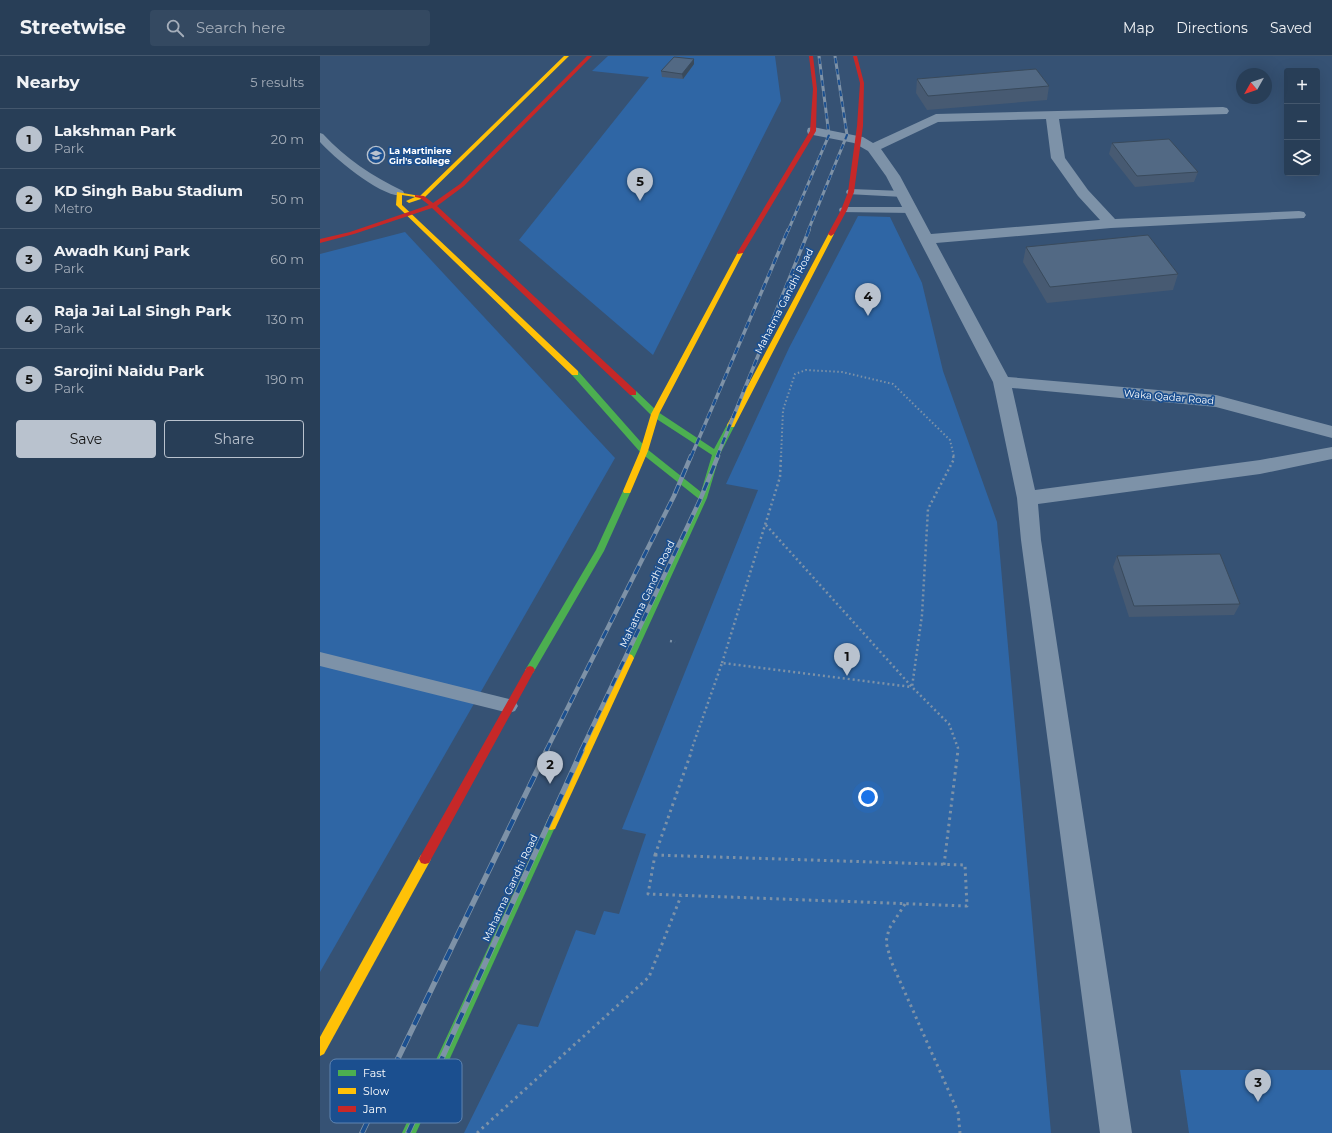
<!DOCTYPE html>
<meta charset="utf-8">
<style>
body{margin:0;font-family:Montserrat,sans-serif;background:#344961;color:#f1f3f6}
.controls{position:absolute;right:12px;top:12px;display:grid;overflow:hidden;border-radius:4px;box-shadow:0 4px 16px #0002}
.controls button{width:36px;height:36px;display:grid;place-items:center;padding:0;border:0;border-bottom:1px solid #44576d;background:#283e57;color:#f1f3f6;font:20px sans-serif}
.compass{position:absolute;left:916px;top:12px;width:36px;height:36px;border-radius:50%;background:#283e57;box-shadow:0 4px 16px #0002;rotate:230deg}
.you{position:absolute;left:548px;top:741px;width:14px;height:14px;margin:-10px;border:3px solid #fff;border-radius:50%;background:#1a73e8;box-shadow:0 0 0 6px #1a73e833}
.badge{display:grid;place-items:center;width:26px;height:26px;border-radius:50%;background:#b9c2ce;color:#111;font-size:13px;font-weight:700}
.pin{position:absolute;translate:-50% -33px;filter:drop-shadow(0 1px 2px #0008)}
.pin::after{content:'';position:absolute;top:21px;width:14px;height:12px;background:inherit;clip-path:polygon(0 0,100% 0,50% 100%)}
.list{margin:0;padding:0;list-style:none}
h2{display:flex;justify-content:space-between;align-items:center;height:52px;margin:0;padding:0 16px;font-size:17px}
h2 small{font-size:13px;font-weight:400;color:#a5aeba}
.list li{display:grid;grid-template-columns:26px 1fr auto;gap:12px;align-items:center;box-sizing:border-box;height:60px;padding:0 16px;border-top:1px solid #44576d}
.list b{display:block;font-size:15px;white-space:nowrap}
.list p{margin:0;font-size:13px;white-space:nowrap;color:#a5aeba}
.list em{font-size:13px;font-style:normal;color:#a5aeba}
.actions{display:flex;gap:8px;padding:12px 16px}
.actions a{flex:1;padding:9px 0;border:1px solid #b9c2ce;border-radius:4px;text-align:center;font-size:14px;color:#b9c2ce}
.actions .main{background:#b9c2ce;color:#111}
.icon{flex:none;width:22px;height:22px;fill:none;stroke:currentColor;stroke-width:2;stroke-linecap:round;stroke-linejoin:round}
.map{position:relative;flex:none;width:1012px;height:1077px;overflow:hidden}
header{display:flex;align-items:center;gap:24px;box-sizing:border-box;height:56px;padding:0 20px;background:#283e57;border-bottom:1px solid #44576d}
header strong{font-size:19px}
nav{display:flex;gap:22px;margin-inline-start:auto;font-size:14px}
.search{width:280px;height:36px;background:#344961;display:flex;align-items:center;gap:10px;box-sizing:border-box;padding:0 14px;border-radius:4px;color:#a5aeba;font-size:15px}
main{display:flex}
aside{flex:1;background:#283e57}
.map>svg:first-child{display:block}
.green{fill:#2f66a5}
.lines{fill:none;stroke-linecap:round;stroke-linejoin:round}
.path-far2{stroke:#7d92a8;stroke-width:2;stroke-dasharray:1.5 2.5;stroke-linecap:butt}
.path-far1{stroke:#7d92a8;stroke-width:2.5;stroke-dasharray:2 3;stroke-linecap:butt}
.path{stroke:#7d92a8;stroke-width:3;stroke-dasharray:2.5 4;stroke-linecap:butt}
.lane{fill:#7d92a8;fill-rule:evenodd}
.street{fill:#7d92a8;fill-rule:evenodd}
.fast{fill:#4caf50;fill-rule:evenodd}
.slow{fill:#ffc107;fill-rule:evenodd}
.jam{fill:#c62828;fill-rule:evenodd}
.rail-far3-casing{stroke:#7e92a7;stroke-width:3}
.rail-far2-casing{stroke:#7e92a7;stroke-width:3.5}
.rail-far1-casing{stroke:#7e92a7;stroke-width:4.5}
.rail-casing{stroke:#7e92a7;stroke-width:5.5}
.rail-far3{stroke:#1b4f8f;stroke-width:2;stroke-dasharray:5.5;stroke-linecap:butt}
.rail-far2{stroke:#1b4f8f;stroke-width:2.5;stroke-dasharray:7;stroke-linecap:butt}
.rail-far1{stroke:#1b4f8f;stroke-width:3;stroke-dasharray:9;stroke-linecap:butt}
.rail{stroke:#1b4f8f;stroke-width:4;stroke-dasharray:12;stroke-linecap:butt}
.wall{fill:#475a72}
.shaded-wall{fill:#394a5c}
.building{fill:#526984;stroke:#394a5c}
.labels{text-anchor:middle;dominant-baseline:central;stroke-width:3.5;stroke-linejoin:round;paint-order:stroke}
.far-poi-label{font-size:9px;font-weight:bold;fill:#fff;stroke:#1b4f8f;text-anchor:start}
.street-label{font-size:10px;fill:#fff;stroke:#1b4f8f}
.key{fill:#1b4f8f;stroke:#5f84b1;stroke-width:1}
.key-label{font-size:11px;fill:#fff}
</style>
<header>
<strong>Streetwise</strong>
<div class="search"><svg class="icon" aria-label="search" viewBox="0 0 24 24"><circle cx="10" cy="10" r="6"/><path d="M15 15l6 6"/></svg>Search here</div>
<nav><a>Map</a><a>Directions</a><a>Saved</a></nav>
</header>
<main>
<aside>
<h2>Nearby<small>5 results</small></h2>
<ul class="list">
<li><span class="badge">1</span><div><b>Lakshman Park</b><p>Park</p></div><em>20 m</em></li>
<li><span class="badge">2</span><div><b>KD Singh Babu Stadium</b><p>Metro</p></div><em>50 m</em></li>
<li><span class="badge">3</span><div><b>Awadh Kunj Park</b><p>Park</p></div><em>60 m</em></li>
<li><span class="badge">4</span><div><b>Raja Jai Lal Singh Park</b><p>Park</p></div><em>130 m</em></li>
<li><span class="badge">5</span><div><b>Sarojini Naidu Park</b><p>Park</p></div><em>190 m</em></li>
</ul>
<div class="actions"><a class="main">Save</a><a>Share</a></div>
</aside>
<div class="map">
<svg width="1012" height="1077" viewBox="0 0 1012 1077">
<rect width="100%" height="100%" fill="#365274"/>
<g class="green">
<path d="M288,0H455L461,45L333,299L199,184L329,21L272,15Z"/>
<path d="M538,160L570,161L602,227L623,315L677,466L731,1077H144L198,968L218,971L256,874L275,879L284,855L299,858L326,778L302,773L438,434L406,428L469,292Z"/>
<path d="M85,176L295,402L0,916V198Z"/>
<path d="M860,1014H1012V1077H869Z"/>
</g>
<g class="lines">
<path class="path-far2" d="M461,401L463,354L475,318L486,314L522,316L573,328L630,384L634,401"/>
<g class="path-far1">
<path d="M633,400L634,403L608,453L602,559L592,631L629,668L638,692V695"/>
<path d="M446,469L592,631"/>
<path d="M350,585L355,586"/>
<path d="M402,607L460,421L461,400"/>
<path d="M371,695L402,607L592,631"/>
</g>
<g class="path">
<path d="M335,799L645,809L647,850L328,838Z"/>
<path d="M335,799L372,694"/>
<path d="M624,809L638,694"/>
<path d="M585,848L569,873L566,886L571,905L638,1056L640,1077"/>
<path d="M157,1077L329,921L361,840"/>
</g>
<g class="lane">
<path d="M0,77L3,78C26,103 52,120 83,135L84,137L83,139C64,144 12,100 0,86Z"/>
<path d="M531,133L583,135L588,138L583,141L527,138L526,136L527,134Z"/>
<path d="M524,151H592L597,154L592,157L520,156L519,154L520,152Z"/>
<path d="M0,596L189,643L195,645L198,650L195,655L189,657L0,610Z"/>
</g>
<path class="street" d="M903,51L907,52L909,55L907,58L739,63L745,102L768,134L795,163L979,155L984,156L986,159L984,162L791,172L616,187L688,321L896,339L1012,370V382L896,351L692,332L715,434L940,404L1012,391V403L940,418L718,448L721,484L812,1077H780L701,484L697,442L673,326L566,120L548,95L534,87L488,78L487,75L488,72L493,71L543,81L553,87L616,58ZM726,63L731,102L758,140L780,164L611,178L580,120L561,93L618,66Z"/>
<g class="fast">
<path d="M252,315H258L327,393L381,436L392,399L332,360L309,337L310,335H316L338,356L394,393L408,367H414L415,369L400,398L387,442L314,602L312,605L309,606L306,605L304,602L379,443L321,397L252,319Z"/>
<path d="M307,432L311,435L284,495L213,617L210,618L207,617L205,614L207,611L276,494L303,435Z"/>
<path d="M231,764L235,765L236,769L96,1077H82L227,765Z"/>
</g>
<g class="slow">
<path d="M244,0H249L104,142L89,147L86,145L95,141L82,139V149L258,315V319H252L76,149L77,136L100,140Z"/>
<path d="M509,177L514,178L415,369L414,371H408L407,369Z"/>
<path d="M418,196L423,197L339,358L328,395L311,435L310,437H304L303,435L320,395L331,358Z"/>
<path d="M309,598L312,599L314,602L235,773L231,774L227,773L226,769L227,765L304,602L306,599Z"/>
<path d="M105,798L109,799L111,803L109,807L4,998L0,1000V981L101,799Z"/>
</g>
<g class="jam">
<path d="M267,0H272L144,130L117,150L316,335V339H310L112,152L34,178L0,187V183L30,176L109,149L100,142L95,141V139L104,140L113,147L140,128Z"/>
<path d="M489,0H493L497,33L496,75L423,197L418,198L417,197L490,75L493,33Z"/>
<path d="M533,0H537L544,27L543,70L534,136L527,154L514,178L511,180L508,178L521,154L528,136L537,70L540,27Z"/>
<path d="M210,610L213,611L215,614L213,617L109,807L105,808L101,807L99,803L101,799L207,611Z"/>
</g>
<defs>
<g id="rail-far3">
<path d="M468,175L509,79L499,0"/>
<path d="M488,175L527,79L515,0"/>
</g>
<g id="rail-far2">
<path d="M371,401L468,174"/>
<path d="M397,401L489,174"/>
</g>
<g id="rail-far1">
<path d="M226,695L354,440L371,400"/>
<path d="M261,695L380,444L398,400"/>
</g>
<g id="rail">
<path d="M42,1077L227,694"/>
<path d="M88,1077L262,694"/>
</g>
</defs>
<use href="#rail-far3" class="rail-far3-casing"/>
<use href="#rail-far2" class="rail-far2-casing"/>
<use href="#rail-far1" class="rail-far1-casing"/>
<use href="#rail" class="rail-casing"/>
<use href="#rail-far3" class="rail-far3"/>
<use href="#rail-far2" class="rail-far2"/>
<use href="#rail-far1" class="rail-far1"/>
<use href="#rail" class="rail"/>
</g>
<g class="wall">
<path d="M374,8L363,23L342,21L341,15Z"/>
<path d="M597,23L729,30L727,44L607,54L596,37Z"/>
<path d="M792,87L878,116L874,126L815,131L789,98Z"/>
<path d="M706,191L858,218L853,234L727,247L703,206Z"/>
<path d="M797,500L920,548L914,559L809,561L793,511Z"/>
</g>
<path class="shaded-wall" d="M374,3V8L363,23L362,18Z"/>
<g class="building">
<path d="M354,1L374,3L362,18L341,15Z"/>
<path d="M716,13L729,30L608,40L597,23Z"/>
<path d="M849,83L878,116L817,120L792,87Z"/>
<path d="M828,179L858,218L730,231L706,191Z"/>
<path d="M900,498L920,548L814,550L797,500Z"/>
</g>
<defs>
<symbol id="school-ring" viewBox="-11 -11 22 22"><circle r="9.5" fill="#1b4f8f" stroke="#b9c2ce" stroke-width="1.5"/><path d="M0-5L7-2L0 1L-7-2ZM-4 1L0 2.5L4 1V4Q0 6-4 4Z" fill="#b9c2ce"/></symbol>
</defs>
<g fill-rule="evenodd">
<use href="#school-ring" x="46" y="89" width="20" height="20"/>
</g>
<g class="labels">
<g class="far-poi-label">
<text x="69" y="94">La Martiniere<tspan x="69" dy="10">Girl's College</tspan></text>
</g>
<g class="street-label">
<text transform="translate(464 245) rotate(-63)">Mahatma Gandhi Road</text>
<text transform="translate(849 341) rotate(5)">Waka Qadar Road</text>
<text transform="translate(327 538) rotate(-65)">Mahatma Gandhi Road</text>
<text transform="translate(190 832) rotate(-65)">Mahatma Gandhi Road</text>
</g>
</g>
<rect x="10" y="1003" width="132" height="64" rx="6" class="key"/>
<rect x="18" y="1014" width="18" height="6" fill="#4caf50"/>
<rect x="18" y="1032" width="18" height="6" fill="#ffc107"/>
<rect x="18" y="1050" width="18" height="6" fill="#c62828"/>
<g class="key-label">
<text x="43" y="1021">Fast</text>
<text x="43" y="1039">Slow</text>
<text x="43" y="1057">Jam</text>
</g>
</svg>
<div class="controls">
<button>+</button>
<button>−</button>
<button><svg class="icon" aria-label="layers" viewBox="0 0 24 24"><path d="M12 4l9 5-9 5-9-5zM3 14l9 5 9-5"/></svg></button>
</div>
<svg class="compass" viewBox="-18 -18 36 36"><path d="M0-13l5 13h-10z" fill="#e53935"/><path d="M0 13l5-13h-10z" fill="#a5aeba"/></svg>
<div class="you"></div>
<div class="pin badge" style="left:527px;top:620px">1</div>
<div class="pin badge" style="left:230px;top:728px">2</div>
<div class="pin badge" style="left:938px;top:1046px">3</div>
<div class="pin badge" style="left:548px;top:260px">4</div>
<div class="pin badge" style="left:320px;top:145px">5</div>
</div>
</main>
